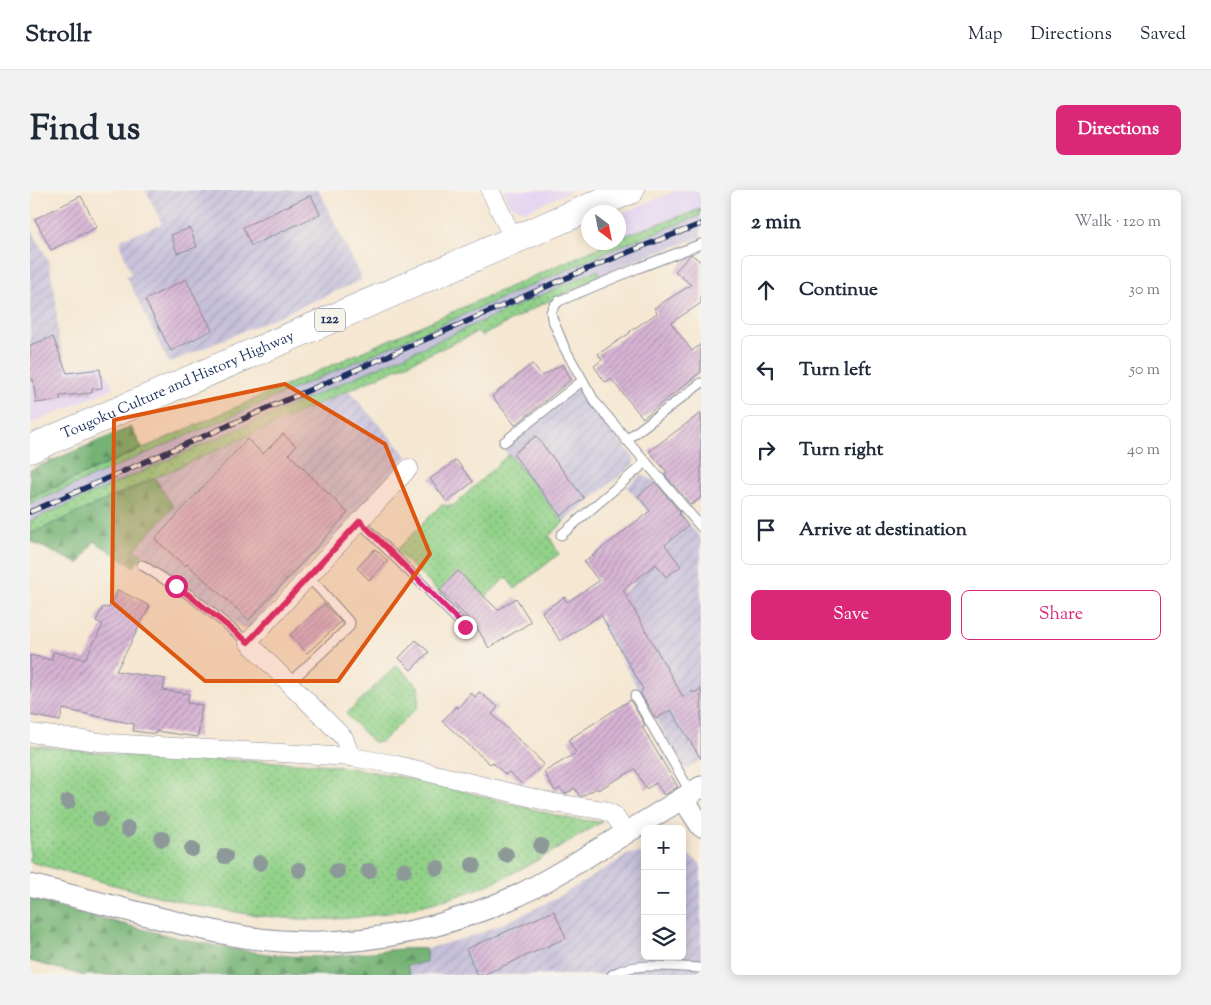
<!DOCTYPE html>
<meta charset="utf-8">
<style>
body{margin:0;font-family:"Sorts Mill Goudy",serif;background:#f2f2f3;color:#1f2937}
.controls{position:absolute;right:15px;bottom:15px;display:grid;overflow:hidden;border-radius:8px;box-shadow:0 2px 12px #0003}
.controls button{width:45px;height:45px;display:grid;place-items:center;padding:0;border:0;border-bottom:1px solid #e0e1e3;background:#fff;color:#1f2937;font:25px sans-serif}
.compass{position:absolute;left:551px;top:15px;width:45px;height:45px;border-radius:50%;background:#fff;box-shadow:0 2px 12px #0003;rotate:148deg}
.stop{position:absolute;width:15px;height:15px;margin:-11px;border:4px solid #db2777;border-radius:50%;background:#fff}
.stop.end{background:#db2777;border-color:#fff;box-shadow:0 1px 5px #0008}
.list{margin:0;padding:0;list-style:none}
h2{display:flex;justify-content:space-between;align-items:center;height:65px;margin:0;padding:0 20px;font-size:21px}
h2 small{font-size:16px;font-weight:400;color:#747a83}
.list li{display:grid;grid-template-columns:32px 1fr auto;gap:15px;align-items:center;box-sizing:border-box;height:70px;margin:0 10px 10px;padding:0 10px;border:1px solid #e0e1e3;border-radius:8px}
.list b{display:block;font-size:19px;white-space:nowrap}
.list em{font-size:16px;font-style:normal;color:#747a83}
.actions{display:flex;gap:10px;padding:15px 20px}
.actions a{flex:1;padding:11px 0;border:1px solid #db2777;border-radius:8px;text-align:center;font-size:18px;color:#db2777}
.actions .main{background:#db2777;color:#fff}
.icon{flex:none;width:28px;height:28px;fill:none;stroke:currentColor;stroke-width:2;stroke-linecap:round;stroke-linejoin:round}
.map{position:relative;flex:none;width:671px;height:785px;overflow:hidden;border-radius:8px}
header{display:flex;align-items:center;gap:30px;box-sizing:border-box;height:70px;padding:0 25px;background:#fff;border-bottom:1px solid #e0e1e3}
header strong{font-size:24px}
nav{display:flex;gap:28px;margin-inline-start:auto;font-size:18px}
.intro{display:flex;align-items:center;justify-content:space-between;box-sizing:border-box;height:120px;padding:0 30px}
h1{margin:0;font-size:35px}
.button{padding:12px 22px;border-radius:8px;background:#db2777;color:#fff;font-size:18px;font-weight:700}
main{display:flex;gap:30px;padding:0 30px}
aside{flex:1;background:#fff;border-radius:8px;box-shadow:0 2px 12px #0003}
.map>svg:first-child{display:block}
.built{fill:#e3d3f2}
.industrial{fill:url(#industrial-furrows)}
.railway{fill:#c6c0da}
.grass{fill:url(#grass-dots);stroke:#568073}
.forest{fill:url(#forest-firs);stroke:#487169}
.building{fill:url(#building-hatch)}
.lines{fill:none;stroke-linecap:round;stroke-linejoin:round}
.service-casing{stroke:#888b98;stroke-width:11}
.minor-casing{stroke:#888b98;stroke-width:19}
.tertiary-casing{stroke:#888b98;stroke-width:23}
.trunk-casing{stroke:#888b98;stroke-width:29}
.service{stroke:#fff;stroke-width:9}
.minor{stroke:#fff;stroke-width:18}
.tertiary{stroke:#fff;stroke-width:21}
.trunk{stroke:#fff;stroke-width:28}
.rail-casing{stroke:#1b2f5e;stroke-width:5.5}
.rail{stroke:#f7f3e8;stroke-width:4;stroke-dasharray:11;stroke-linecap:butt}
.tree{fill:#8d9898}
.route{stroke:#db2777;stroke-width:6}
.marked{fill:#de5710;fill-opacity:0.2;stroke:#de5710;stroke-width:4;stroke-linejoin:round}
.labels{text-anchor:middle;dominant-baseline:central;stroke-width:5;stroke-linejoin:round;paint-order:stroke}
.shield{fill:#f7f3e8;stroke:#5d6a87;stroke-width:1}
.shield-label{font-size:14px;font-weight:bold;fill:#1b2f5e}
.street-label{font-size:15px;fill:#1b2f5e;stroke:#f7f3e8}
</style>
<header>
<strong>Strollr</strong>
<nav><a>Map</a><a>Directions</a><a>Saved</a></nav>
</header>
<div class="intro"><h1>Find us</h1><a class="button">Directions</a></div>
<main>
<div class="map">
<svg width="671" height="785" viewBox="0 0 671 785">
<defs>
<pattern id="industrial-furrows" width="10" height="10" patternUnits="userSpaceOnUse" patternTransform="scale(1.25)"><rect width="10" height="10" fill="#c6c0da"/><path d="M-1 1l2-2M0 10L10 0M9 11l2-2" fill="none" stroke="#aaa5be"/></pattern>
<pattern id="grass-dots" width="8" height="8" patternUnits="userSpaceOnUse" patternTransform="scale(1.25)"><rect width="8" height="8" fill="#91d188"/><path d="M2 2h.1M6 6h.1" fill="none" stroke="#76aa72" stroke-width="1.8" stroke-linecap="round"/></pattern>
<pattern id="forest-firs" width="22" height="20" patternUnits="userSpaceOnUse" patternTransform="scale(1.25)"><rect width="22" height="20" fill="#74b374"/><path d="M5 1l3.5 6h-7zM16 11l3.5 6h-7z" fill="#5e9262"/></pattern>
<pattern id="building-hatch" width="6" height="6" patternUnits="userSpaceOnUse" patternTransform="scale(1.25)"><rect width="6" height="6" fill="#d8b4d5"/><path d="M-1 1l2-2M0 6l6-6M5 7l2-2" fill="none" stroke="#ae93b0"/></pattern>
</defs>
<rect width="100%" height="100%" fill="#f7f3e8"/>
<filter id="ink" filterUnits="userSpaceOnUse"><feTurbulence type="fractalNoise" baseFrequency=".02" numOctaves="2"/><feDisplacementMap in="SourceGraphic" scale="10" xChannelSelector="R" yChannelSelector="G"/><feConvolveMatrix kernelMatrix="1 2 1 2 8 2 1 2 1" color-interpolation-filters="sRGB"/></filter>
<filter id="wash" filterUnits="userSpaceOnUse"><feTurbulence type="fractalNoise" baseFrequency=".0096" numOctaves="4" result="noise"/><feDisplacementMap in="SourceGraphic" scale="20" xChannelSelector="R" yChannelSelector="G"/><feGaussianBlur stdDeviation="1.12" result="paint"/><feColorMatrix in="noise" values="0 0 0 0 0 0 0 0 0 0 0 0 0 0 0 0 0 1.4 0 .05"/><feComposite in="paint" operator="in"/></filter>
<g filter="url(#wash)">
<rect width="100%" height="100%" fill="#f5e7d2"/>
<g class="built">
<path d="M473,0H543L496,21L481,15Z"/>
<path d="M648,0H671V19L593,46L589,38L588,25Z"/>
<path d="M72,174L83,198L0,234V192L37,178Z"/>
</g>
<g class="industrial">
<path d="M116,0H289L332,90L139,173L96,86L101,84L90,54L93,48L132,34Z"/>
<path d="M0,36L19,72L26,109L28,147L37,178L0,192Z"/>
<path d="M548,197L560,217L604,268L603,274L534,332L474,259Z"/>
<path d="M319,201L377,266L221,436L216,439L211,437L165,401L104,360L143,318L125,288Z"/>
<path d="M611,285L625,291L671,349V570L657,579L654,578L570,432L587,416L583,411L605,393L600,385L642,350L597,297Z"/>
<path d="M652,661L671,674V785H380L377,776L396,772V759L448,744L477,732L527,708L599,664L611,663L615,670V766H652Z"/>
</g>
<path class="railway" d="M671,19V47L609,69L530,105L452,146L448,142L0,344V308L366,147Z"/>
<g class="grass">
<path d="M671,19L669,26L598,53L0,314V308L579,53L588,52L589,48L593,46Z"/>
<path d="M568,80L570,87L508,116L452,146L448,142L0,344V331Z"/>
<path d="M479,264L534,332L519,346L529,364L485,399L476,387L437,425V429L366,361L411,315L423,316Z"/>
<path d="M367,475L389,497L388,517L351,552H343L316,524Z"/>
<path d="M0,555L93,565L290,574L327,579L393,591L541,629L572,632C525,660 479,690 427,706C377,721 322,732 270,729C178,724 89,696 0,672Z"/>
</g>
<g class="forest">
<path d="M101,237L112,258L0,308V280Z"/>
<path d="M125,288L143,317L104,360L112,365L104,377L64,351L49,374L0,351V344Z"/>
<path d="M0,709C85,731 171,759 260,766C277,767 296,767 313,765C341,763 368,757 396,759V772L377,776L380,785H52L0,771Z"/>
</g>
<g id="blocks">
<g class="building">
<path d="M281,5L290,24L221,56L213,37Z"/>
<path d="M51,6L67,37L21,60L5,29Z"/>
<path d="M160,38L167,57L147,63L141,45Z"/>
<path d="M661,64L671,72V113L641,133L662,161L671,154V182L613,228L581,189L575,192L564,176L572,170L568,164L600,143L599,142L627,123L624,118L661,95L645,81Z"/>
<path d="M156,89L182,140L141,161L115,110Z"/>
<path d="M23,147L37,183L70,179L72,198L62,199V203L30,206V210L6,213L3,189L0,190V155Z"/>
<path d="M502,174L512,186L533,174L541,190L485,235L462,206Z"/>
<path d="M671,223V308L661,315L634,284L637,282L619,261Z"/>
<path d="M253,244L266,256L259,264L318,323L219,430L157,374L155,376L125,349L217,249L233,264Z"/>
<path d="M506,246L554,308L531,326L483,264Z"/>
<path d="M426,270L443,292L417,312L400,289Z"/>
<path d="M625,292L650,322L649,324L658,336L635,355L651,376L636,387L626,374L593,400L653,507L663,501L664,503L671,499V569L641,520L626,529L611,504V501L613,499L571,425L530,451L512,422L534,407L537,412L569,391L554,372L620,321L608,306Z"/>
<path d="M345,359L358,371L339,390L327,378Z"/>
<path d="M428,381L468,420L486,408L501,432L459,458L446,436L410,400Z"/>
<path d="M88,400L120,416L86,481L135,489L133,500L159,504L157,513L172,515L168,547L126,541V544L103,541L104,534L33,519L30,531L0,525V465L22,470L23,462L55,469L73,435L66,431L73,417L79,418Z"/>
<path d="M294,414L311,432L277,463L260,445Z"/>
<path d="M386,450L399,462L381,480L369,468Z"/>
<path d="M449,502L468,517L462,524L514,574L492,594L479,582L476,585L462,572L460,574L412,531L426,516L428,518L441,503L445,507Z"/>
<path d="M600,510L615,535L612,537L648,597L634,605L626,593L616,599L605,579L568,600L567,598L552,606H549L545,598L535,604L530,598L525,601L514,582L546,563L538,550Z"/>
<path d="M524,721L536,748L453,785H447L436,759Z"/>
</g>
</g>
</g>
<g filter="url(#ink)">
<use href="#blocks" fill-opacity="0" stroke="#888b98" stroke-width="1"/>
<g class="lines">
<defs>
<g id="service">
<path d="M671,54L608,78L529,111L524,116L521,122L522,128L535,159L565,212L671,337"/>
<path d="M596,250L671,193"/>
<path d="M474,252L552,191"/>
<path d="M329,331L435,437"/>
<path d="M531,345L616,272"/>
<path d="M112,375L161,406L218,452"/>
<path d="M260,492L319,437L320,433L289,398L278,388"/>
<path d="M605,506L661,603"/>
<path d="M582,785C603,771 646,777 671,778"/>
</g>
<g id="minor">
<path d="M460,0L484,50"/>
<path d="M0,543L77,553L321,567L363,574L524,613L573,620L584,625L596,643"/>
<path d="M321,567L314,548L218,452L379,278"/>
</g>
<g id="tertiary">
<path d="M653,608L671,636"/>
<path d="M0,695C39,705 78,715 117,725C161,736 205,748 250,751C332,757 414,739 489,705C515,692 540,677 564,662C600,641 635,619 671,597"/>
</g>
<g id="trunk">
<path id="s1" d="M0,259L600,0"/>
</g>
</defs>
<use href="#service" class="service-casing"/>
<use href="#minor" class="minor-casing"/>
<use href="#tertiary" class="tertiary-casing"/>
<use href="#trunk" class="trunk-casing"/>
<use href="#service" class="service"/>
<use href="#minor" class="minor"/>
<use href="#tertiary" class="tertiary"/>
<use href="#trunk" class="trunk"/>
<defs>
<path id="rail" d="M0,322L550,82L616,55L671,34"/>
</defs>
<use href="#rail" class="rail-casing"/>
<use href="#rail" class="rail"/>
</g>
<g class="tree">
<circle cx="38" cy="612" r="8"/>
<circle cx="70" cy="629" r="8"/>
<circle cx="98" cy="639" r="8"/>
<circle cx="132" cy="649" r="8"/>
<circle cx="511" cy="656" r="8"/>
<circle cx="162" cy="659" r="8"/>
<circle cx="476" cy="665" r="8"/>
<circle cx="195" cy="666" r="8"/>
<circle cx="230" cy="673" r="8"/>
<circle cx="443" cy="675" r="8"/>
<circle cx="407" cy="678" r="8"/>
<circle cx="269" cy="680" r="8"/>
<circle cx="374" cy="680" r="8"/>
<circle cx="307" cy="681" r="8"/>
<circle cx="339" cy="681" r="8"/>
</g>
</g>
<g class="lines" filter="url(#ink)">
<path class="route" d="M146,396L160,406L218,452L330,331L435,437"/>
</g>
<path class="marked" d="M255,194L355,254L400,364L308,491H175L82,412L84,230Z"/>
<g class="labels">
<rect class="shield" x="285" y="118.5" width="30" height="23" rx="4"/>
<g class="shield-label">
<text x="300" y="130">122</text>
</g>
<g class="street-label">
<text stroke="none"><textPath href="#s1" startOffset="161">Tougoku Culture and History Highway</textPath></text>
</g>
</g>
</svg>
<div class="controls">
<button>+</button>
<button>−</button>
<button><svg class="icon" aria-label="layers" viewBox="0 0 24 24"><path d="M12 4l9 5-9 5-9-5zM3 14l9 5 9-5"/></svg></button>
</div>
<svg class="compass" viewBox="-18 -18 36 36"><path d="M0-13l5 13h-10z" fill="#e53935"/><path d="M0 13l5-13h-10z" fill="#747a83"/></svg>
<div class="stop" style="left:146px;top:396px"></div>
<div class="stop end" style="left:435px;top:437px"></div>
</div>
<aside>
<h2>2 min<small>Walk · 120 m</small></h2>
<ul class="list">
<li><svg class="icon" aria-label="ahead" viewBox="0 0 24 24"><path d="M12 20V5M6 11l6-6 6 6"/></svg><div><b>Continue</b></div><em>30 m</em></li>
<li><svg class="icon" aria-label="left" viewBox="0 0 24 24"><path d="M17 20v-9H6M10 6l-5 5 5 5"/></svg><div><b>Turn left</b></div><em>50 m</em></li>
<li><svg class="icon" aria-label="right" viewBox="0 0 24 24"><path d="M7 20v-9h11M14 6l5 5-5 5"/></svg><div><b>Turn right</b></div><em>40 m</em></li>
<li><svg class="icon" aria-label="arrive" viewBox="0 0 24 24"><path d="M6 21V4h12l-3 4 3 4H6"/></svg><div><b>Arrive at destination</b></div></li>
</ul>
<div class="actions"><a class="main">Save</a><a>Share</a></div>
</aside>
</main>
